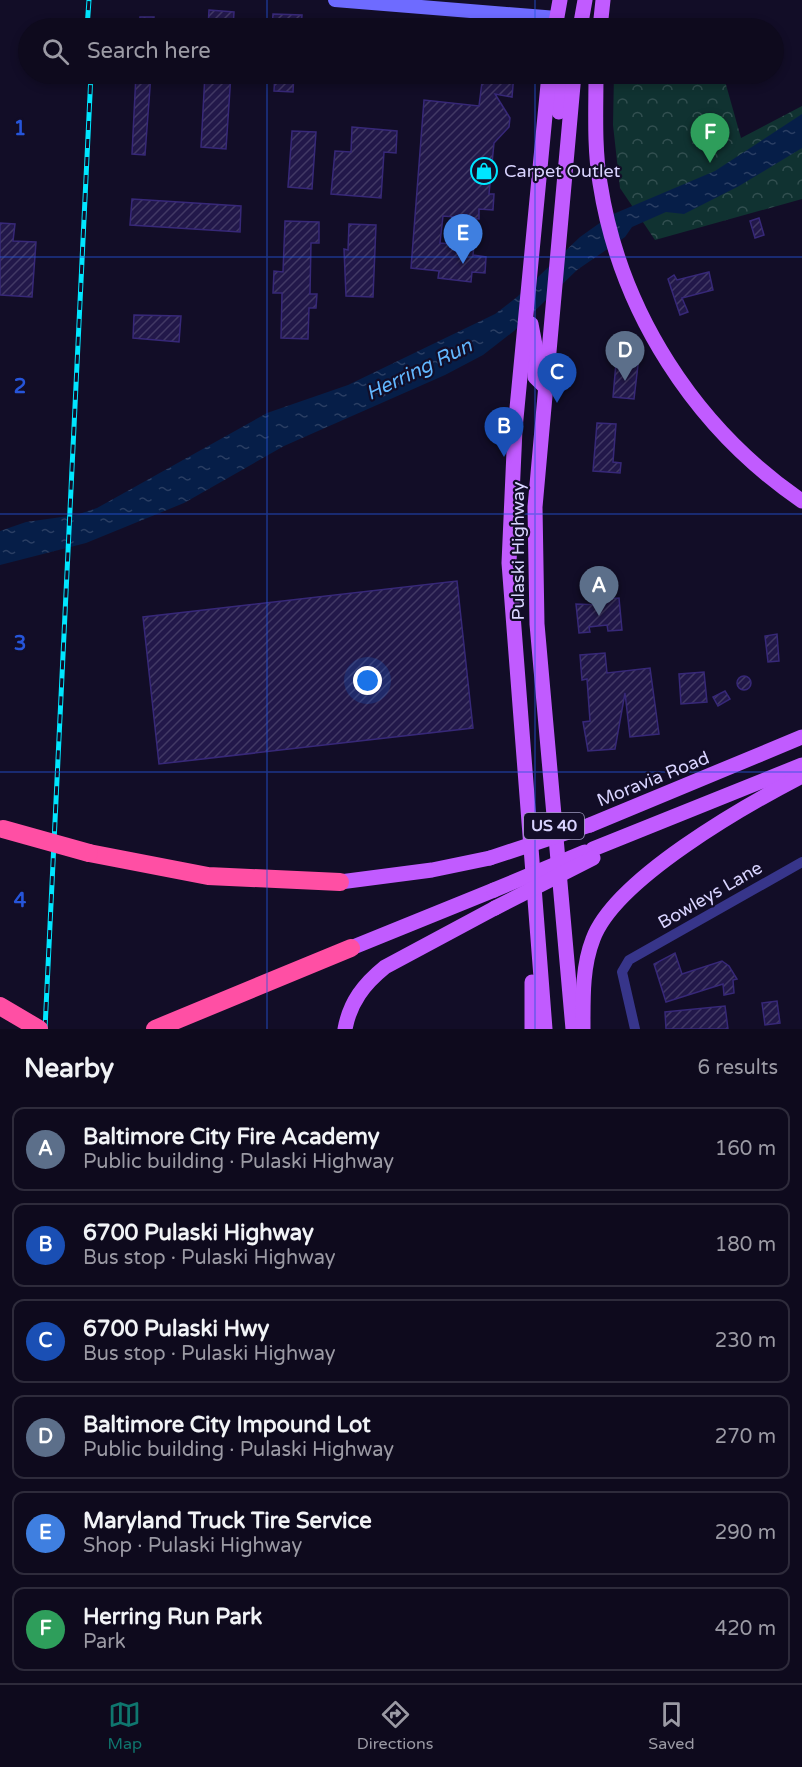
<!DOCTYPE html>
<meta charset="utf-8">
<style>
body{margin:0;font-family:"Varela Round",sans-serif;background:#1c182a;color:#f1f3f6}
.you{position:absolute;left:368px;top:681px;width:21px;height:21px;margin:-15px;border:4px solid #fff;border-radius:50%;background:#1a73e8;box-shadow:0 0 0 9px #1a73e833}
.badge{display:grid;place-items:center;width:39px;height:39px;border-radius:50%;background:#0f766e;color:#fff;font-size:20px;font-weight:700}
.pin{position:absolute;translate:-50% -50px;filter:drop-shadow(0 2px 3px #0008)}
.pin::after{content:'';position:absolute;top:32px;width:21px;height:18px;background:inherit;clip-path:polygon(0 0,100% 0,50% 100%)}
.list{margin:0;padding:0;list-style:none}
h2{display:flex;justify-content:space-between;align-items:center;height:78px;margin:0;padding:0 24px;font-size:26px}
h2 small{font-size:20px;font-weight:400;color:#9b9aa4}
.list li{display:grid;grid-template-columns:39px 1fr auto;gap:18px;align-items:center;box-sizing:border-box;height:84px;margin:0 12px 12px;padding:0 12px;border:2px solid #2e2b3b;border-radius:12px}
.list b{display:block;font-size:22px;white-space:nowrap}
.list p{margin:0;font-size:20px;white-space:nowrap;color:#9b9aa4}
.list em{font-size:20px;font-style:normal;color:#9b9aa4}
.icon{flex:none;width:33px;height:33px;fill:none;stroke:currentColor;stroke-width:2;stroke-linecap:round;stroke-linejoin:round}
.map{position:relative;flex:none;width:802px;height:1029px;overflow:hidden}
.search{position:absolute;background:#0e0a1d;box-shadow:0 3px 9px #0003;left:18px;right:18px;top:18px;height:66px;display:flex;align-items:center;gap:15px;box-sizing:border-box;padding:0 21px;border-radius:33px;color:#9b9aa4;font-size:22px}
.sheet{height:654px;background:#0e0a1d}
nav{display:flex;justify-content:space-around;align-items:center;box-sizing:border-box;height:84px;border-top:2px solid #2e2b3b;background:#0e0a1d;font-size:16px;color:#9b9aa4}
nav a{display:grid;justify-items:center;gap:3px}
nav .on{color:#0f766e}
.map>svg:first-child{display:block}
.park{fill:url(#park-crowns)}
.water{fill:url(#water-ripples)}
.building{fill:url(#building-hatch);stroke:#372878;stroke-width:1.5}
.lines{fill:none;stroke-linecap:round;stroke-linejoin:round}
.street{stroke:#37358a;stroke-width:10}
.secondary{stroke:#6e6bff;stroke-width:14}
.primary{stroke:#c15bff;stroke-width:15}
.highway{stroke:#ff4fa4;stroke-width:18}
.rail-casing{stroke:#00e6ff;stroke-width:5}
.rail{stroke:#120d27;stroke-width:3;stroke-dasharray:9;stroke-linecap:butt}
.primary-bridge{stroke:#c15bff;stroke-width:15}
.highway-bridge{stroke:#ff4fa4;stroke-width:18}
.grid{fill:none;stroke:#2655da;stroke-width:1.5;stroke-opacity:0.55}
.labels{text-anchor:middle;dominant-baseline:central;stroke-width:4.5;stroke-linejoin:round;paint-order:stroke}
.shield{fill:#120d27;stroke:#9d98be;stroke-width:1.5}
.shield-label{font-size:16px;font-weight:bold;fill:#d9d4ff}
.poi-label{font-size:18px;fill:#d9d4ff;stroke:#120d27;text-anchor:start}
.street-label{font-size:18px;fill:#d9d4ff;stroke:#120d27}
.water-label{font-size:20px;font-style:italic;fill:#62b7ff;stroke:#120d27}
.grid-label{font-size:20px;text-anchor:middle;font-weight:bold;fill:#2655da;stroke:#120d27;stroke-width:4.5;stroke-linejoin:round;paint-order:stroke}
</style>
<div class="map">
<svg width="802" height="1029" viewBox="0 0 802 1029">
<defs>
<pattern id="park-crowns" width="20" height="18" patternUnits="userSpaceOnUse" patternTransform="scale(1.5)"><rect width="20" height="18" fill="#103231"/><path d="M2 6a3 3 0 1 1 6 0M12 15a3 3 0 1 1 6 0" fill="none" stroke="#324f50"/></pattern>
<pattern id="water-ripples" width="26" height="14" patternUnits="userSpaceOnUse" patternTransform="scale(1.5)"><rect width="26" height="14" fill="#061e48"/><path d="M2 4q2-2 4 0t4 0M15 11q2-2 4 0t4 0" fill="none" stroke="#2a3e63"/></pattern>
<pattern id="building-hatch" width="6" height="6" patternUnits="userSpaceOnUse" patternTransform="scale(1.5)"><rect width="6" height="6" fill="#22184a"/><path d="M-1 1l2-2M0 6l6-6M5 7l2-2" fill="none" stroke="#423965"/></pattern>
</defs>
<rect width="100%" height="100%" fill="#120d27"/>
<path class="park" d="M614,74H723L741,138L802,106V199L655,240L620,188L613,125Z"/>
<path class="water" d="M802,114V148L739,186L684,214L666,212L632,227L625,237L577,270L514,331L483,355L445,375L284,446L184,503L86,543L0,565V531L26,522L76,515L97,508L267,413L348,385L495,314L517,297L580,237L611,215L715,171Z"/>
<g class="building">
<path d="M209,10L234,12L233,28H208Z"/>
<path d="M273,14L302,15L301,28H272Z"/>
<path d="M140,17H154L153,28H139Z"/>
<path d="M136,74H151L145,155L132,154Z"/>
<path d="M205,74H231L226,149L201,147Z"/>
<path d="M275,74H294L293,92L274,91Z"/>
<path d="M483,74H514L512,97L495,94L510,118L509,127L494,143L489,194H494L493,210L479,209V219L443,216L440,243L474,246L473,255L486,257L485,273L472,272L471,282L438,278L439,271L411,268L424,100L479,106Z"/>
<path d="M352,127L397,131L396,153L384,152L381,198L331,194L335,151L351,152Z"/>
<path d="M292,131L316,132L312,189L288,187Z"/>
<path d="M132,199L241,206L240,232L130,225Z"/>
<path d="M759,218L764,235L755,238L750,221Z"/>
<path d="M285,221L319,222V243H311L310,294H317L316,308H309L308,339L281,338L282,293H273L274,271L283,272Z"/>
<path d="M0,223L15,224L13,241L36,242L32,297L0,295Z"/>
<path d="M349,224L376,225L373,297L346,296L344,249L348,250Z"/>
<path d="M709,272L713,290L682,298L688,312L680,315L668,279L674,275L677,280Z"/>
<path d="M134,315L181,316L179,342L133,338Z"/>
<path d="M616,363L638,365L634,399L613,397Z"/>
<path d="M597,423L616,424L613,462L621,463L620,473L593,471Z"/>
<path d="M457,581L473,728L159,764L143,617Z"/>
<path d="M619,598L622,630L608,631L607,625L589,627L590,632L579,633L576,604L602,605V599Z"/>
<path d="M777,634L779,661L768,662L765,636Z"/>
<path d="M605,653L607,673L650,668L659,734L630,737L625,693L615,749L588,751L583,722L590,721L587,679L582,680L580,655Z"/>
<path d="M704,672L707,702L681,704L679,674Z"/>
<circle cx="744" cy="683" r="7"/>
<path d="M725,691L730,699L718,706L713,697Z"/>
<path d="M675,953L682,974L722,961L729,966L737,979L733,980L734,993L724,995L723,984L666,1002L654,964Z"/>
<path d="M777,1001L780,1023L765,1025L762,1003Z"/>
<path d="M725,1006L728,1029H666L665,1012Z"/>
</g>
<g class="lines">
<path class="street" d="M635,1029L622,972L629,960L802,862"/>
<path class="secondary" d="M335,0L557,18"/>
<g class="primary">
<path d="M555,28L560,0"/>
<path d="M580,28L585,0"/>
<path d="M600,28L603,0"/>
<path d="M596,74C596,110 594,147 600,183C620,312 695,428 802,501"/>
<path d="M559,112L563,74"/>
<path d="M531,324L535,345V377L545,387"/>
<path d="M590,825L802,737"/>
<path d="M593,849L802,765"/>
<path d="M340,882L432,870L490,858"/>
<path d="M351,948L494,890"/>
<path d="M532,982V1029"/>
<path d="M345,1029C350,1002 364,984 385,967L495,908"/>
<path d="M545,1029L509,563L515,429L549,74"/>
<path d="M573,1029L537,624L535,507L574,74"/>
<path d="M583,1029C583,999 582,967 593,939C615,879 746,805 802,776"/>
</g>
<g class="highway">
<path d="M89,853L208,876L340,882"/>
<path d="M155,1029L351,948"/>
</g>
<defs>
<g id="rail">
<path d="M87,28L89,0"/>
<path d="M45,1029L91,74"/>
</g>
</defs>
<use href="#rail" class="rail-casing"/>
<use href="#rail" class="rail"/>
<g class="primary-bridge">
<path d="M490,858L590,825"/>
<path d="M494,890L585,852"/>
<path d="M495,908L593,858"/>
</g>
<g class="highway-bridge">
<path d="M3,829L89,853"/>
<path d="M0,1006L39,1029"/>
</g>
</g>
<path class="grid" d="M267,0V28M535,0V28M267,74V1029M535,74V1029M0,257H802M0,514H802M0,772H802"/>
<defs>
<symbol id="shop-ring" viewBox="-11 -11 22 22"><circle r="9.5" fill="#120d27" stroke="#00e6ff" stroke-width="1.5"/><path d="M-5-2.5h2.3a2.7 3.5 0 0 1 5.4 0H5L5.5 6h-11ZM-1.5-2.5h3a1.5 2.3 0 0 0-3 0Z" fill="#00e6ff"/></symbol>
</defs>
<g fill-rule="evenodd">
<use href="#shop-ring" x="469" y="156" width="30" height="30"/>
</g>
<g class="labels">
<rect class="shield" x="524" y="813" width="60" height="26" rx="4.5"/>
<g class="shield-label">
<text x="554" y="826">US 40</text>
</g>
<g class="poi-label">
<text x="504" y="171">Carpet Outlet</text>
</g>
<g class="street-label">
<text transform="translate(518 551) rotate(-90)">Pulaski Highway</text>
<text transform="translate(653 779) rotate(-22)">Moravia Road</text>
<text transform="translate(710 895) rotate(-30)">Bowleys Lane</text>
</g>
<g class="water-label">
<text transform="translate(419 370) rotate(-26)">Herring Run</text>
</g>
</g>
<g class="grid-label">
<text x="20" y="135">1</text>
<text x="20" y="393">2</text>
<text x="20" y="650">3</text>
<text x="20" y="907">4</text>
</g>
</svg>
<div class="you"></div>
<div class="pin badge" style="left:599px;top:616px;background:#5c6f8a">A</div>
<div class="pin badge" style="left:504px;top:457px;background:#1a4fb4">B</div>
<div class="pin badge" style="left:557px;top:403px;background:#1a4fb4">C</div>
<div class="pin badge" style="left:625px;top:381px;background:#5c6f8a">D</div>
<div class="pin badge" style="left:463px;top:264px;background:#3f7fe0">E</div>
<div class="pin badge" style="left:710px;top:163px;background:#2e9e5b">F</div>
<div class="search"><svg class="icon" aria-label="search" viewBox="0 0 24 24"><circle cx="10" cy="10" r="6"/><path d="M15 15l6 6"/></svg>Search here</div>
</div>
<section class="sheet">
<h2>Nearby<small>6 results</small></h2>
<ul class="list">
<li><span class="badge" style="background:#5c6f8a">A</span><div><b>Baltimore City Fire Academy</b><p>Public building · Pulaski Highway</p></div><em>160 m</em></li>
<li><span class="badge" style="background:#1a4fb4">B</span><div><b>6700 Pulaski Highway</b><p>Bus stop · Pulaski Highway</p></div><em>180 m</em></li>
<li><span class="badge" style="background:#1a4fb4">C</span><div><b>6700 Pulaski Hwy</b><p>Bus stop · Pulaski Highway</p></div><em>230 m</em></li>
<li><span class="badge" style="background:#5c6f8a">D</span><div><b>Baltimore City Impound Lot</b><p>Public building · Pulaski Highway</p></div><em>270 m</em></li>
<li><span class="badge" style="background:#3f7fe0">E</span><div><b>Maryland Truck Tire Service</b><p>Shop · Pulaski Highway</p></div><em>290 m</em></li>
<li><span class="badge" style="background:#2e9e5b">F</span><div><b>Herring Run Park</b><p>Park</p></div><em>420 m</em></li>
</ul>
</section>
<nav>
<a class="on"><svg class="icon" aria-label="map" viewBox="0 0 24 24"><path d="M3 6l6-2 6 2 6-2v14l-6 2-6-2-6 2zM9 4v14M15 6v14"/></svg>Map</a>
<a><svg class="icon" aria-label="directions" viewBox="0 0 24 24"><path d="M12 3l9 9-9 9-9-9zM9 14v-3h6M13 9l2 2-2 2"/></svg>Directions</a>
<a><svg class="icon" aria-label="saved" viewBox="0 0 24 24"><path d="M7 4h10v16l-5-4-5 4z"/></svg>Saved</a>
</nav>
